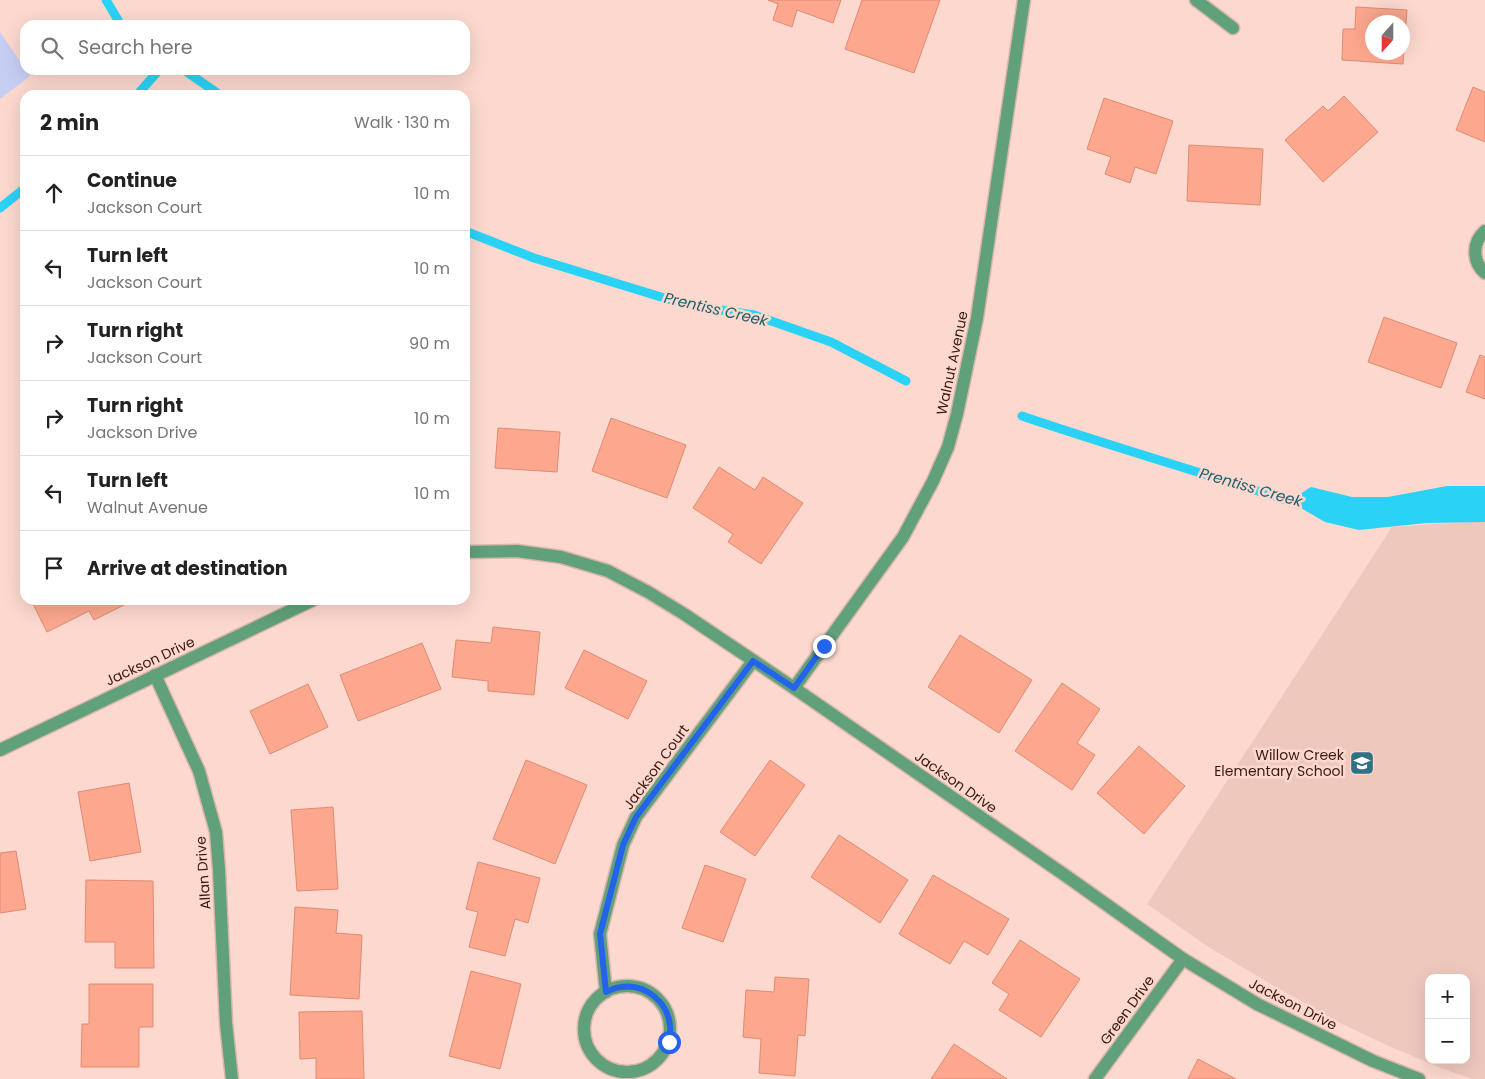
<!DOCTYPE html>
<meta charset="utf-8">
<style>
body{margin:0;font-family:Poppins,sans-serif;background:#f6f6f6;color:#222}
.controls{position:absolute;right:15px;bottom:15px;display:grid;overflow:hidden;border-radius:10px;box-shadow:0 5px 20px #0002}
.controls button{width:45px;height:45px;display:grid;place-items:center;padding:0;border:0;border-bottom:1px solid #e0e0e0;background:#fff;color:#222;font:25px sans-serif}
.compass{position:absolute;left:1365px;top:15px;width:45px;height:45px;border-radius:50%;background:#fff;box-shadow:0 5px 20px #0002;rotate:201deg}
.stop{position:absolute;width:15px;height:15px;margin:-11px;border:4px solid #2563eb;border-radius:50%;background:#fff}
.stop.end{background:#2563eb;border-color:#fff;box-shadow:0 1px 5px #0008}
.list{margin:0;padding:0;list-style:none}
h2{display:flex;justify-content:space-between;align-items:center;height:65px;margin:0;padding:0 20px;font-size:21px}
h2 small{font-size:16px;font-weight:400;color:#767676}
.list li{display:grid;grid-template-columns:32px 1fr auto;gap:15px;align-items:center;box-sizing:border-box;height:75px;padding:0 20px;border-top:1px solid #e0e0e0}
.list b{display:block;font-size:19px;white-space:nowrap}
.list p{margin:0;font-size:16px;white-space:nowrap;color:#767676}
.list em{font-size:16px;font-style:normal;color:#767676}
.icon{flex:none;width:28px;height:28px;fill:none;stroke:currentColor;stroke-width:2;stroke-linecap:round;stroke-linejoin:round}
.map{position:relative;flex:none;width:1485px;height:1079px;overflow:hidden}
.search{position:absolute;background:#fff;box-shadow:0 5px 20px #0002;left:20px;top:20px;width:450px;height:55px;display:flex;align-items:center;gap:12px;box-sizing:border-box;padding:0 18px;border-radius:15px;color:#767676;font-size:19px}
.panel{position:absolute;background:#fff;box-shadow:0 5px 20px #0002;left:20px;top:90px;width:450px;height:515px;border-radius:15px}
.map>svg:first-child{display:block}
.built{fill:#efc8bd;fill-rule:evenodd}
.green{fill:#c7cef4}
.water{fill:#2ad2f6}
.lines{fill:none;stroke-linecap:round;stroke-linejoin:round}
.stream{stroke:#2ad2f6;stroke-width:9}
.building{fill:#fca78e;stroke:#de8c74;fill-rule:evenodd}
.street-casing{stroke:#d9b6ac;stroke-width:15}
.street{stroke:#60a07a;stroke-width:12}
.route{stroke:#2563eb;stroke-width:6}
.labels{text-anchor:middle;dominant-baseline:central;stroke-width:5;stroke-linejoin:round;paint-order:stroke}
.street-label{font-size:14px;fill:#391910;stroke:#fcd8ce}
.poi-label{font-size:14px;fill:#391910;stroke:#fcd8ce;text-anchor:end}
.water-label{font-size:15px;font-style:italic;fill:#205e6c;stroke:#fcd8ce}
</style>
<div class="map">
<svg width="1485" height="1079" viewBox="0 0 1485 1079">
<rect width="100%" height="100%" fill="#fcd8ce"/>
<path class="built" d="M1464,522H1485V1079H1472L1441,1068L1393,1048L1338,1022L1274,986L1207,946L1147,904L1392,527ZM1429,978H1466V1060H1429Z"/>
<path class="green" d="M0,32L30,76L0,99Z"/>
<path class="water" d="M1447,486H1485V522L1426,523L1359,530L1325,522L1289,501L1311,487L1352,497H1388Z"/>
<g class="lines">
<g class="stream">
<path d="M106,0L121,25"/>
<path d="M184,70L220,95"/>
<path d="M137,95L159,70"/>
<path d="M0,208L25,188"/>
<path d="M465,231L534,258L687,305L754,315L831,342L906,381"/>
<path d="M1022,416C1110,446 1200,472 1289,501L1301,503"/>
</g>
</g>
<g class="building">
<path d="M768,0H841L833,23L797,10L792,27L773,20L778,4Z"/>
<path d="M862,0H940L914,73L845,49Z"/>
<path d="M1356,7L1407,10L1403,64L1342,60L1343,29H1355ZM1372,22H1402V52H1372Z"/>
<path d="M1473,87L1485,92V142L1456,130Z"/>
<path d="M1344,96L1378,132L1323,182L1285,140L1323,106L1328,111Z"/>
<path d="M1104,98L1173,121L1156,174L1135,167L1130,183L1105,174L1111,157L1087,149Z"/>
<path d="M1189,145L1263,149L1260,205L1187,201Z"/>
<path d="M1384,317L1457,343L1441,388L1368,362Z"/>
<path d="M1480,355L1485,357V399L1466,392Z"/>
<path d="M611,418L686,445L667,498L592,471Z"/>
<path d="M498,428L560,432L557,472L495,468Z"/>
<path d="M719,467L755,490L763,477L803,503L761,564L728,542L733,534L693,508Z"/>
<path d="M31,600H129L130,602L94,620L89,611L47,632Z"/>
<path d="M493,627L540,632L534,695L488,691V681L452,677L456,640L491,643Z"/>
<path d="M960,635L1032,680L999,733L928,687Z"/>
<path d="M422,643L441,689L358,721L340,675Z"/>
<path d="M584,650L647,681L628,719L565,688Z"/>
<path d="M1062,683L1100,709L1077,743L1095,755L1072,790L1015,751Z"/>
<path d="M308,684L328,727L270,754L250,711Z"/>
<path d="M1139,746L1185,786L1144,834L1097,793Z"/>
<path d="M526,760L587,785L555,864L493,839Z"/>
<path d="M770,760L805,785L755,856L720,832Z"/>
<path d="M129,783L141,852L90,861L78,792Z"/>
<path d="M333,807L338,889L297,891L291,810Z"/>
<path d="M839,835L908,880L880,923L811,877Z"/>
<path d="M16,851L26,909L0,913V853Z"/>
<path d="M478,862L540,878L528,923L515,919L505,956L469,947L478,912L466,909Z"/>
<path d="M705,865L746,879L723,942L682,928Z"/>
<path d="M933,875L1009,919L988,955L964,941L950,964L899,934Z"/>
<path d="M86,880L153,881L154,968H115V942H85Z"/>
<path d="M295,907L338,910L336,933L362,935L359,999L290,995Z"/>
<path d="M1020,940L1080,979L1041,1037L999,1010L1009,994L992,983Z"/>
<path d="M471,971L521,984L500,1069L449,1056Z"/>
<path d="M775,977L809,979L805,1036L798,1035L795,1076L759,1073L761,1039L743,1037L746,990L774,992Z"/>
<path d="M89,984H153V1027H139V1067H81L82,1024H89Z"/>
<path d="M362,1011L364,1079H316V1058L300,1059L299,1012Z"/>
<path d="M954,1044L1007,1079H931Z"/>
<path d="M1198,1059L1236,1079H1188Z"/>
</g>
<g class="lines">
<defs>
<g id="street">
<path d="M1196,0L1233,28"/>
<path d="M1485,231C1472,242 1472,262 1485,273"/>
<path d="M465,552L517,551L561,557L608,571L648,592L684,614L794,688L1069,878L1183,959L1257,1004L1373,1061L1419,1079"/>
<path d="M155,675L199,771L216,832L219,870L226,1023L232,1079"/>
<path d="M794,688L903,537L933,481L948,447L957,414L977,318L1024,0"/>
<path d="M0,750L313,600"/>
<circle cx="627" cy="1029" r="43"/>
<path d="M606,992L600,934L623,845L636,817L753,661"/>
<path d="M1095,1079L1183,959"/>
</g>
</defs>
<use href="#street" class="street-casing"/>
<use href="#street" class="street"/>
</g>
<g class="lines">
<path class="route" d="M669,1042C669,1037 671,1031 670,1026C668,1002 645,983 621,987C616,987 611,990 606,992L600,934L623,845L636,817L753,661L794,688L824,646"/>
</g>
<defs>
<symbol id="school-square" viewBox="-11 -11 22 22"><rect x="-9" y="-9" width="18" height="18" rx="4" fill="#2e7283" stroke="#fcd8ce"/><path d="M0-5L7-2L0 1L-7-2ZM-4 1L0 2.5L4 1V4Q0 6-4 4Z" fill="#fff"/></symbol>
</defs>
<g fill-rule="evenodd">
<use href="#school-square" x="1348" y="749" width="28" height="28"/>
</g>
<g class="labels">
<g class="street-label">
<text transform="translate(952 363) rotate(-78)">Walnut Avenue</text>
<text transform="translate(150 661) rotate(-25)">Jackson Drive</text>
<text transform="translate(656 767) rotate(-54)">Jackson Court</text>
<text transform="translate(956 782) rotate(35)">Jackson Drive</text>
<text transform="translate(203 873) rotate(-94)">Allan Drive</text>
<text transform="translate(1293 1004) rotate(27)">Jackson Drive</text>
<text transform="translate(1127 1010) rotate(-54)">Green Drive</text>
</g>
<g class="poi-label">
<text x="1344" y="755">Willow Creek<tspan x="1344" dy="16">Elementary School</tspan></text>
</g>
<g class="water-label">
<text transform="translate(716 309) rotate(13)">Prentiss Creek</text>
<text transform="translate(1251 487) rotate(16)">Prentiss Creek</text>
</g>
</g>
</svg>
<div class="controls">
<button>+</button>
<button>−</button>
</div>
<svg class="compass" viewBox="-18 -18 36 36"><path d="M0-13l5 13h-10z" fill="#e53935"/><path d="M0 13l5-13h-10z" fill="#767676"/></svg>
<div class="stop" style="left:669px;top:1042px"></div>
<div class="stop end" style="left:824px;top:646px"></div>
<div class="search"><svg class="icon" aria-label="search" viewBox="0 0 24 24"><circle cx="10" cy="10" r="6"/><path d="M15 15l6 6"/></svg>Search here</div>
<section class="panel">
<h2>2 min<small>Walk · 130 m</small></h2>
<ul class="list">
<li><svg class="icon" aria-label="ahead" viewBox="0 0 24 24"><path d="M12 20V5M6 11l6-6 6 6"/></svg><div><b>Continue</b><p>Jackson Court</p></div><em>10 m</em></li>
<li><svg class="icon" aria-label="left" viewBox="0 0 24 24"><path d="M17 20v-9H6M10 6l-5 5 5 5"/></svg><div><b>Turn left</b><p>Jackson Court</p></div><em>10 m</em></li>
<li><svg class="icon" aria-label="right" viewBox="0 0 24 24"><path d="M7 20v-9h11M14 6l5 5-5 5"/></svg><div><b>Turn right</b><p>Jackson Court</p></div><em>90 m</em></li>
<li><svg class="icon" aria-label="right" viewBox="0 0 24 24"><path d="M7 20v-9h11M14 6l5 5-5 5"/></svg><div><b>Turn right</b><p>Jackson Drive</p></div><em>10 m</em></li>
<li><svg class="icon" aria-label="left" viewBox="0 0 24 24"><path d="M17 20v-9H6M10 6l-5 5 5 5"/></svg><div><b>Turn left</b><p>Walnut Avenue</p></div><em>10 m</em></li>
<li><svg class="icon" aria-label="arrive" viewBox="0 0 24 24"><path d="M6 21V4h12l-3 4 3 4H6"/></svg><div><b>Arrive at destination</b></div></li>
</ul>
</section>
</div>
